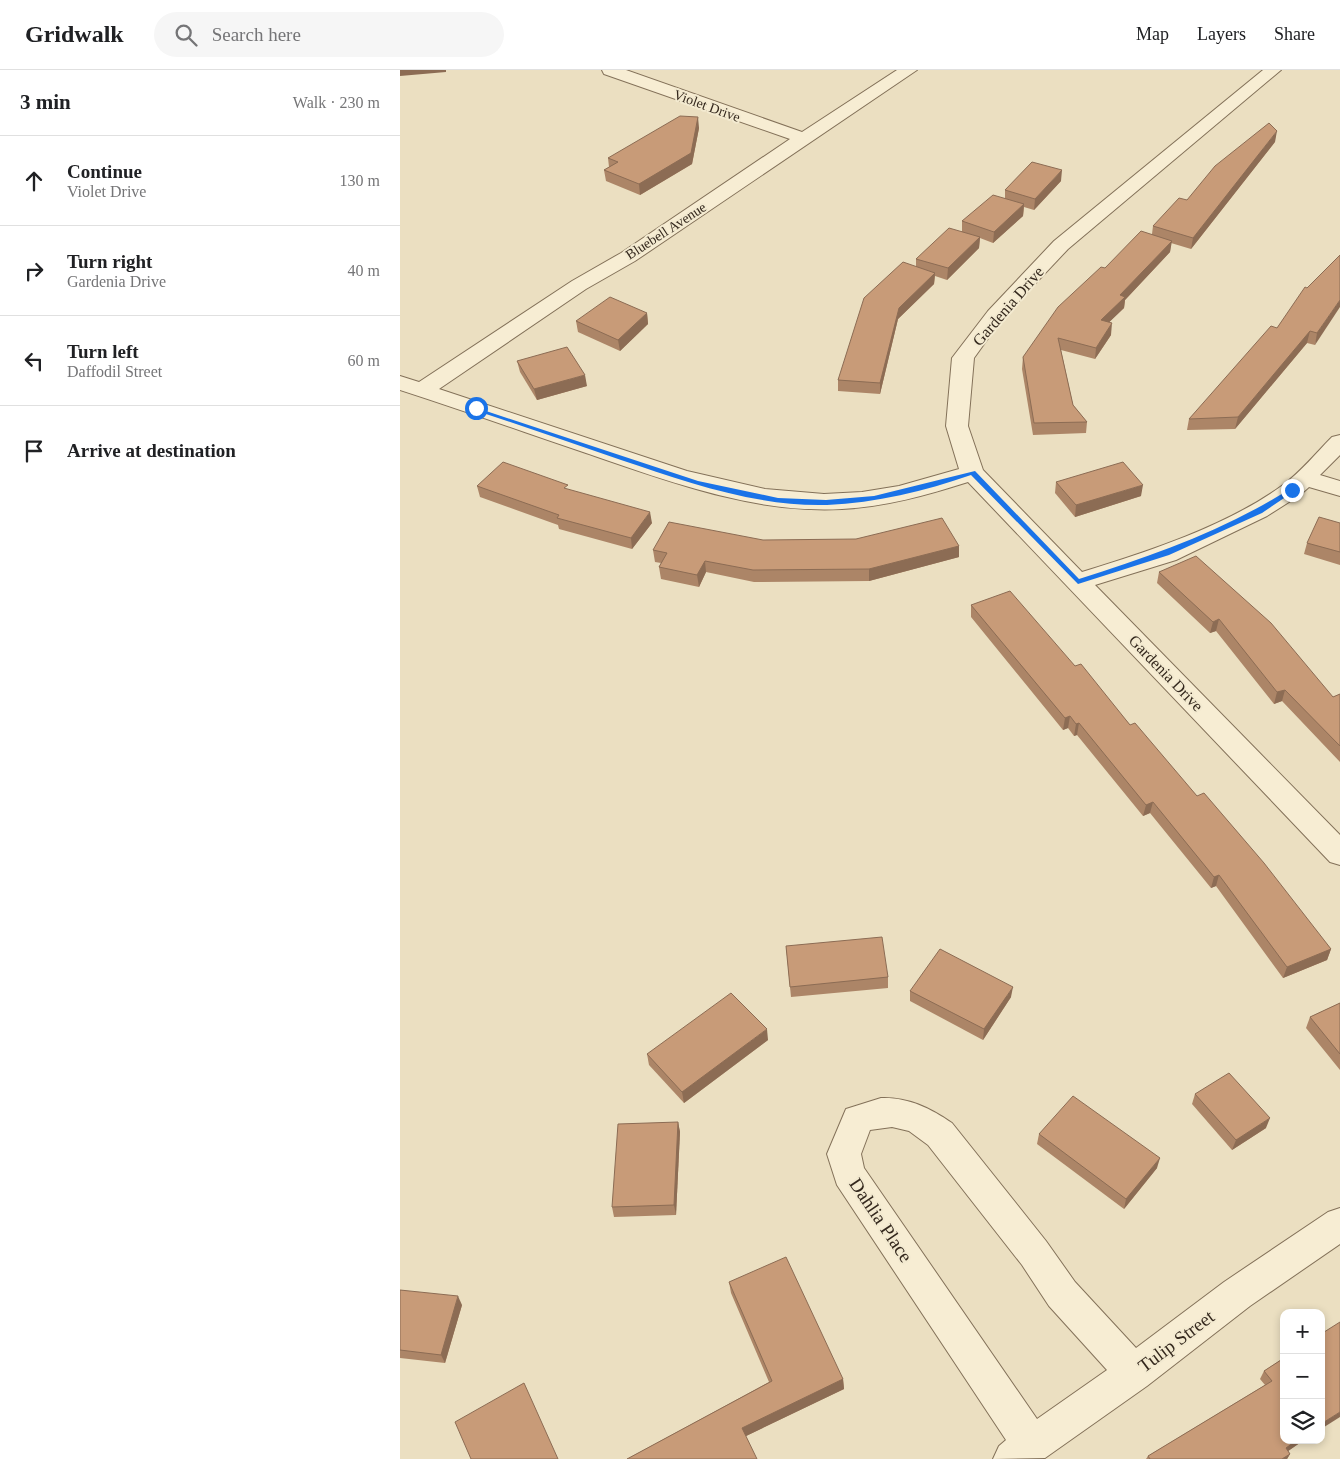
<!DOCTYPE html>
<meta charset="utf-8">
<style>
body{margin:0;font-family:"Times New Roman",serif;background:#f6f6f6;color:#202124}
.controls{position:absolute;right:15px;bottom:15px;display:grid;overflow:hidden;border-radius:10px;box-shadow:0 2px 8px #0003}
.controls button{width:45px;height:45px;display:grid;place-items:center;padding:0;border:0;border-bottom:1px solid #e0e0e0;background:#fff;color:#202124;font:25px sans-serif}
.stop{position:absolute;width:15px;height:15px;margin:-11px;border:4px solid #1a73e8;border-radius:50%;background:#fff}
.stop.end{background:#1a73e8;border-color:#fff;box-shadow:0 1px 5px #0008}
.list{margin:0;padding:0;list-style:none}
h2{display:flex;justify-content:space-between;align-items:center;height:65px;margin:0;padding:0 20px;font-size:21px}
h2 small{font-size:16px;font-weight:400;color:#757577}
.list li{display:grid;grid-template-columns:32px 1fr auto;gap:15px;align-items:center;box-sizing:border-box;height:90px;padding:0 20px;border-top:1px solid #e0e0e0}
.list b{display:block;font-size:19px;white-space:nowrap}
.list p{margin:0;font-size:16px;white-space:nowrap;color:#757577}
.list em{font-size:16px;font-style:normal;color:#757577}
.icon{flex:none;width:28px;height:28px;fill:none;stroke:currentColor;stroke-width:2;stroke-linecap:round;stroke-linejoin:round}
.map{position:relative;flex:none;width:940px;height:1389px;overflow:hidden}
header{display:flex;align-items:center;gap:30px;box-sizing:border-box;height:70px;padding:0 25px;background:#fff;border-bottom:1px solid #e0e0e0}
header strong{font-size:24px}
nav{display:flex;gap:28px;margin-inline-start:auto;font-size:18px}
.search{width:350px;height:45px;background:#f6f6f6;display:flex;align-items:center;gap:12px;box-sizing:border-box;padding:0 18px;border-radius:28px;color:#757577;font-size:19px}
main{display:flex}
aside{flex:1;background:#fff}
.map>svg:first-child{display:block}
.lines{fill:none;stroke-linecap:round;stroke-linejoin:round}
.minor-casing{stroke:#837159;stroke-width:2}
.minor{fill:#f7edd3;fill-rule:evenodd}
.wall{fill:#ac8567}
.shaded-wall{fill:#8c6c54}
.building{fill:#c89b78;stroke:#8c6c54}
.route{fill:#1a73e8}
.labels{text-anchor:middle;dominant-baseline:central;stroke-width:4;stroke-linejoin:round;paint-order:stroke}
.far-street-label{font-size:14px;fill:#34281d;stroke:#f3ead0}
.street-label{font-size:16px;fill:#34281d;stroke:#f3ead0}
.near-street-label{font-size:19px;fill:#34281d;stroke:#f3ead0}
</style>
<header>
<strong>Gridwalk</strong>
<div class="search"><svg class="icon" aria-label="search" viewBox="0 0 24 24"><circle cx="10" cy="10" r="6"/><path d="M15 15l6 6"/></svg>Search here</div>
<nav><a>Map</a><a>Layers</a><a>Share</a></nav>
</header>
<main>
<aside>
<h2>3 min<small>Walk · 230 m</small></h2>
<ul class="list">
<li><svg class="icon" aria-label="ahead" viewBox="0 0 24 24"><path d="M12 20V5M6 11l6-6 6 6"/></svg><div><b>Continue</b><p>Violet Drive</p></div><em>130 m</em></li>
<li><svg class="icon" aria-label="right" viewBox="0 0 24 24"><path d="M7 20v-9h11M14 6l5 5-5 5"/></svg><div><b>Turn right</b><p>Gardenia Drive</p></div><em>40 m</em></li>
<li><svg class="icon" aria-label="left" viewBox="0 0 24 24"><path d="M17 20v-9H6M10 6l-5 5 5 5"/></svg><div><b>Turn left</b><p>Daffodil Street</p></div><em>60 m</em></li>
<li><svg class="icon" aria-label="arrive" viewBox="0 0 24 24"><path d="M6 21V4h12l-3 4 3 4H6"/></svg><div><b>Arrive at destination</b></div></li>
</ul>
</aside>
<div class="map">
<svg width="940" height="1389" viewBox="0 0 940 1389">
<rect width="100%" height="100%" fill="#ebdfc1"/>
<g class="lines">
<defs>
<g id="minor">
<path d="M202,0H226L402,62L497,0H517L235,191L186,219L39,319L287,401L365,419L424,424L462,422L499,416L559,399L546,356L552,288L588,241L654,171L863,0H881L668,179L602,249L574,288L568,356L583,400L682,502C747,482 827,456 883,415C901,402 916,383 932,367L940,365V385L920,405L940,411V426L909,417L900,425L867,446L776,490L695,515L940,765V795L930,792L568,412C527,425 485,437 442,439C354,444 268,411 186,383C124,362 62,340 0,320V306L19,312L172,211L221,183L390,69L204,4Z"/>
<path d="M481,1028C508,1027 530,1038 552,1053L646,1171L675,1212L736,1278L824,1212L928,1142L940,1138V1174L850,1236L747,1316L645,1388L593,1389L599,1376L606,1370L437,1115L427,1084L446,1039ZM492,1057L509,1061L528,1075L622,1195L649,1236L707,1300L637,1349L464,1098L461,1084L470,1060Z"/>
</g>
</defs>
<use href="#minor" class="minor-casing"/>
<use href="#minor" class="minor"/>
</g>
<g class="wall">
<path d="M299,58L292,94L240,125L206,111L204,100L209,97L208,88Z"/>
<path d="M875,72L791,179L771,173L770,182L725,230L724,238L709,252L711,265L695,289L661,280L673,335L687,352L686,363L633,365L622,299L623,287L705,198L752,164L753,156L787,130Z"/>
<path d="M661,111L634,140L624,137L623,146L593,173L580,168L579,178L547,210L535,206L534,214L498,249L480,324L438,321V310L516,197V189L562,161V151L605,128V120Z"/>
<path d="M940,185L915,275L907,273L835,359L787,360L789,349L877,258L907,218Z"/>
<path d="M247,243L248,254L220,281L178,262L176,251Z"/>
<path d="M117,291L187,316L137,330L120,302Z"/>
<path d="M656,412L741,426L675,447L655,423Z"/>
<path d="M77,416L169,420L252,453L232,479L159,459L158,455L80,427Z"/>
<path d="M940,453V495L904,484L907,473Z"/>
<path d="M363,470L559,476V487L469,511L354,512L306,502L299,517L261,509L259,497L261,493L255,492L253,480Z"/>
<path d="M759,502L933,627L940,624V692L882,631L874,634L816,561L810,563L757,513Z"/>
<path d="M571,535L675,596L797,726L931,879L927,890L883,908L816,816L811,818L750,743L743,746L677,665L674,666L668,658L663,660L571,547Z"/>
<path d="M386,876L488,907V918L391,927Z"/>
<path d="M510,921L611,927L583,970L510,931Z"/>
<path d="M940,933V1000L906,958L910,947Z"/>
<path d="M368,970L284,1033L249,995L247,984Z"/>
<path d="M795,1024L866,1058L832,1080L792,1034Z"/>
<path d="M278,1052L280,1062L276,1145L214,1147L212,1137Z"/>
<path d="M639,1064L757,1098L724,1139L637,1074Z"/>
<path d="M329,1212L443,1309L444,1319L346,1366L227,1389L369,1312L331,1223Z"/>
<path d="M0,1220L62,1235L45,1293L0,1288Z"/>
<path d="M884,1288V1370H904L888,1381L890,1384L887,1389H746L748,1386L865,1315L860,1309L864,1301Z"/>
</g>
<g class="shaded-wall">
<path d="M0,0H46V2L0,6Z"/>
<path d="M298,47L299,58L292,94L240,125L239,114Z"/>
<path d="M877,61L875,72L791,179L793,168Z"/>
<path d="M662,100L661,111L634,140L635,129Z"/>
<path d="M624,134L623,146L593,173L594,162Z"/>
<path d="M580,167L579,178L547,210L548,198Z"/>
<path d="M772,171L770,182L725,230L724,238L699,262L701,250L720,225Z"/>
<path d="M535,203L534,214L498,249L480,324V313L499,238Z"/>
<path d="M940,230V237L915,275L917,263Z"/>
<path d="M247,243L248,254L220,281L218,270Z"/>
<path d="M712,253L711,265L695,289L696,278Z"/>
<path d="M910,261L907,273L835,359L838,347Z"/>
<path d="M185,305L187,316L137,330L134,319Z"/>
<path d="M743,415L741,426L675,447L676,435Z"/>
<path d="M250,442L252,453L232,479L231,468Z"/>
<path d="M559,476V487L469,511V499Z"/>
<path d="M305,491L306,502L299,517L297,505Z"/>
<path d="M819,549L816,561L810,563L813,552Z"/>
<path d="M885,620L882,631L874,634L877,622Z"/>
<path d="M670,646L668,658L663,660L665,648Z"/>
<path d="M679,653L677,665L674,666L676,654Z"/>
<path d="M753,732L750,743L743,746L746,735Z"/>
<path d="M819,805L816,816L811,818L814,807Z"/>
<path d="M931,879L927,890L883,908L887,897Z"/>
<path d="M613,917L611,927L583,970L584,959Z"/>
<path d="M367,959L368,970L284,1033L282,1022Z"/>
<path d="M870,1048L866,1058L832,1080L836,1070Z"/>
<path d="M278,1052L280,1062L276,1145L274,1135Z"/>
<path d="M760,1088L757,1098L724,1139L726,1129Z"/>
<path d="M58,1226L62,1235L45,1293L41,1285Z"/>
<path d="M443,1309L444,1319L344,1367L342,1358Z"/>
<path d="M940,1342V1347L921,1359V1354Z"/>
<path d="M897,1370H904L881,1386L886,1378Z"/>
<path d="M890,1384L887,1389H882Z"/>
</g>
<g class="building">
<path d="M280,46L298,47L291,83L239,114L204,100L218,92L208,88Z"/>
<path d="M869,53L877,61L793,168L753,156L779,128L787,130L815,96Z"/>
<path d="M632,92L662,100L635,129L605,120Z"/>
<path d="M593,125L624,134L594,162L562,151Z"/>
<path d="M549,158L580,167L548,198L516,189Z"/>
<path d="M741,161L772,171L720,225L725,227L701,250L712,253L696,278L658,268L673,335L687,352L634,353L623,287L658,237L701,197L705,198Z"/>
<path d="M940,185V230L917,263L910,261L838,347L789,349L871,256L877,258L905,217L907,218Z"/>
<path d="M503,192L535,203L499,238L480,313L438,310L464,228Z"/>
<path d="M210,227L247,243L218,270L176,251Z"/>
<path d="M167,277L185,305L134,319L117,291Z"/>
<path d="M103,392L168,415L164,418L250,442L231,468L157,448L159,445L77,416Z"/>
<path d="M723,392L743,415L676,435L656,412Z"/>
<path d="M919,447L940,453V482L907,473Z"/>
<path d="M542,448L559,476L469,499L353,500L305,491L297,505L259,497L267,483L253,480L269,452L363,470L456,469Z"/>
<path d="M796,486L871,553L933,627L940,624V676L885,620L877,622L819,549L813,552L759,502Z"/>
<path d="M610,521L675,596L681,594L730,655L735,653L797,726L804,723L864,793L931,879L887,897L819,805L814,807L753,732L746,735L679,653L676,654L670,646L665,648L571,535Z"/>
<path d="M482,867L488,907L390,917L386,876Z"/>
<path d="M540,879L613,917L584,959L510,921Z"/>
<path d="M331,923L367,959L282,1022L247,984Z"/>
<path d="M940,933V984L910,947Z"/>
<path d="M829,1003L870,1048L836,1070L795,1024Z"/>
<path d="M673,1026L760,1088L726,1129L639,1064Z"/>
<path d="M278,1052L274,1135L212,1137L218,1054Z"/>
<path d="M386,1187L443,1309L342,1358L357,1389H227L372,1311L329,1212Z"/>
<path d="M0,1220L58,1226L41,1285L0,1280Z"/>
<path d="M940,1252V1342L921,1354V1264Z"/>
<path d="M884,1288V1370H897L886,1378L890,1384L882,1389H750L748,1386L872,1311L864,1301Z"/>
<path d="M124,1313L158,1389H71L55,1352Z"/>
</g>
<path class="route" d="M74,337L298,411L378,428L426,430L474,426L575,401L679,509C754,485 823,461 890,419L896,420L862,443L769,485L678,514L571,405C525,421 476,433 427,435C356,437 287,412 221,390C172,373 123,356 74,340Z"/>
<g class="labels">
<g class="far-street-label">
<text transform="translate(307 36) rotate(20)">Violet Drive</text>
<text transform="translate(266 161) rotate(-33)">Bluebell Avenue</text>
</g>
<g class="street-label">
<text transform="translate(608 236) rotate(-49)">Gardenia Drive</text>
<text transform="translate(766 603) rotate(46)">Gardenia Drive</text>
</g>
<g class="near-street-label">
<text transform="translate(481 1150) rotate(56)">Dahlia Place</text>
<text transform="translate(776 1271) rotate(-37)">Tulip Street</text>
</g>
</g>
</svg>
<div class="controls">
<button>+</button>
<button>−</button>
<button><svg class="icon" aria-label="layers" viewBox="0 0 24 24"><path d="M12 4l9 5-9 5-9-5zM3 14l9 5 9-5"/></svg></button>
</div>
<div class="stop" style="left:76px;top:338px"></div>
<div class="stop end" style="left:892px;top:420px"></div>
</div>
</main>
